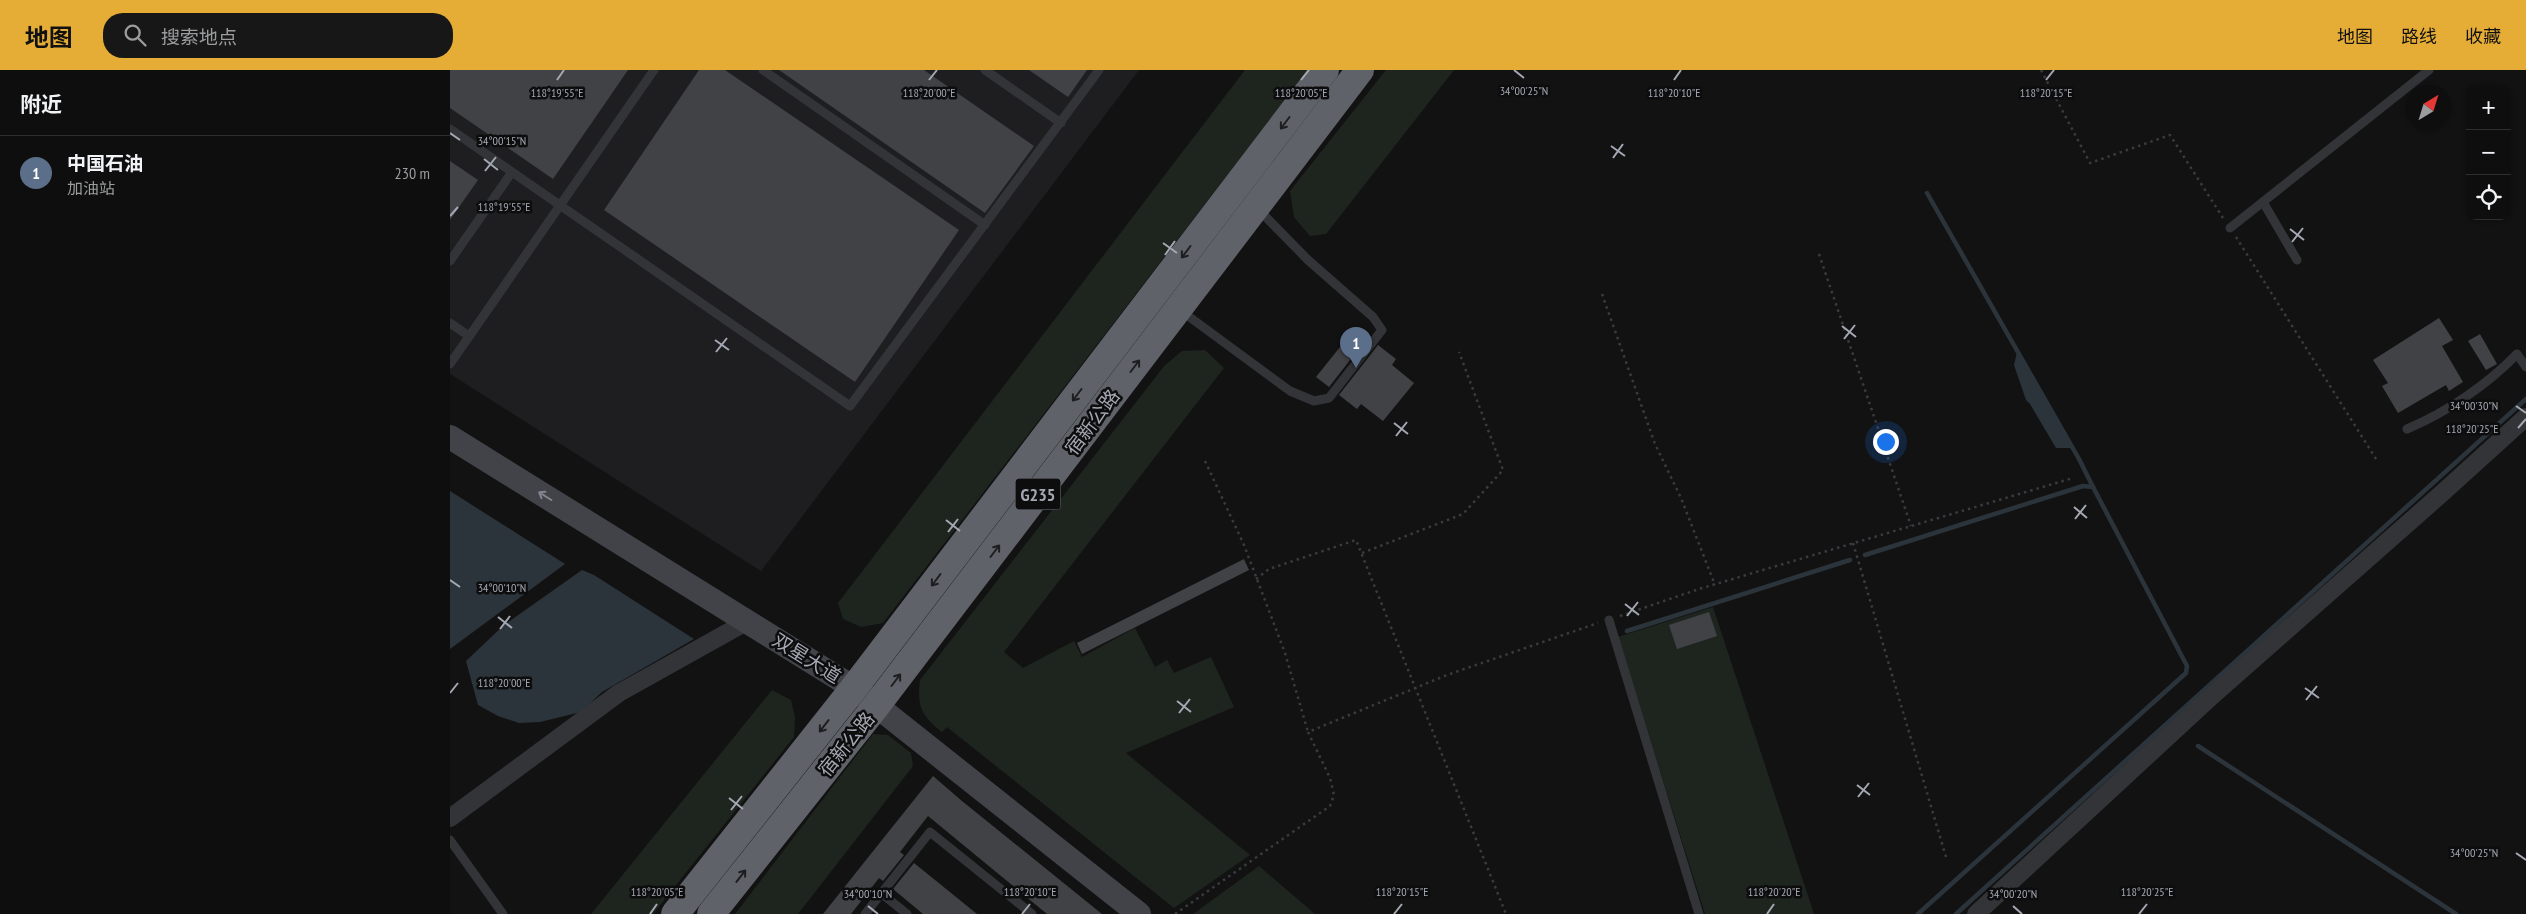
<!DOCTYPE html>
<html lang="zh">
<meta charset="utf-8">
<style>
body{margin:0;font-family:"PT Sans Narrow","Noto Sans SC",sans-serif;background:#171717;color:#f1f3f6}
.controls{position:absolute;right:15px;top:15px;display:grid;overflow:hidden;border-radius:10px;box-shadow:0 1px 4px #0004}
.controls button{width:45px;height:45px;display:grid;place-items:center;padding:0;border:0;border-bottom:1px solid #2e2e2e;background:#0e0e0e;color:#f1f3f6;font:25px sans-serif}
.compass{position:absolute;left:1956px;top:15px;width:45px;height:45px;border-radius:50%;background:#0e0e0e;box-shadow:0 1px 4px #0004;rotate:38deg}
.you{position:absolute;left:1435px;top:371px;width:18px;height:18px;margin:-12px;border:4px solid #fff;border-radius:50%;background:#1a73e8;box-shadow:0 0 0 8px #1a73e833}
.badge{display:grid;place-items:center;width:32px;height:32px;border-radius:50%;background:#e6ad36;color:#fff;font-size:16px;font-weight:700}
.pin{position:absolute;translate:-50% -41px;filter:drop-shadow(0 1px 2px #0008)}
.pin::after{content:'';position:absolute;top:26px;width:18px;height:15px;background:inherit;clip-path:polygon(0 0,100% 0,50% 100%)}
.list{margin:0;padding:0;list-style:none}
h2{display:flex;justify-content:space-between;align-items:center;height:65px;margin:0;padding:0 20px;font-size:21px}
h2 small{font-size:16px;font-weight:400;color:#9b9c9e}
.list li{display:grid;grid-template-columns:32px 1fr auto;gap:15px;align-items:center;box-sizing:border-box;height:75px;padding:0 20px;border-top:1px solid #2e2e2e}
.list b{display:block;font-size:19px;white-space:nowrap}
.list p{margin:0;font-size:16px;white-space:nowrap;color:#9b9c9e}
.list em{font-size:16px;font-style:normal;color:#9b9c9e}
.icon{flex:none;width:28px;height:28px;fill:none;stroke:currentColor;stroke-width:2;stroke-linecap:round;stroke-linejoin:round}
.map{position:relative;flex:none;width:2076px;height:844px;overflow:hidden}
header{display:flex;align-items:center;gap:30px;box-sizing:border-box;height:70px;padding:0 25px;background:#e6ad36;color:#111}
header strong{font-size:24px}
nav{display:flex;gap:28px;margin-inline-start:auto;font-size:18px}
.search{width:350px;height:45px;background:#171717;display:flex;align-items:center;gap:12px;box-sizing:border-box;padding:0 18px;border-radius:20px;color:#9b9c9e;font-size:19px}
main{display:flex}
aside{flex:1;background:#0e0e0e}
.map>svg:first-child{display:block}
.built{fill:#1e1e20}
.green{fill:#1e251f}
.water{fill:#2c343b}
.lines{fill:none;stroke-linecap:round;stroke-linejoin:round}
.stream{stroke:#2c343b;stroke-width:4.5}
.building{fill:#414246}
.path{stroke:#393b3f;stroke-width:2.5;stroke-dasharray:2.5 4;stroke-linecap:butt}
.lane{stroke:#333438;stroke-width:9}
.street{stroke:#333438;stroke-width:18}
.secondary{stroke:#414348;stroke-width:24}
.highway{stroke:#5f6268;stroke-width:28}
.oneway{stroke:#1d1e20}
.oneway2{stroke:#81858e}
.ticks{fill:none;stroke:#a4a8b3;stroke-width:2}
.labels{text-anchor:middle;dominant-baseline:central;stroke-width:5;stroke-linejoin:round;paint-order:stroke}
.shield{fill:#0d0d0e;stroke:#777a82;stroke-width:1}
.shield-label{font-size:18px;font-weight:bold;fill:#a4a8b3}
.street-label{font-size:19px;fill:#a4a8b3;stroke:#0d0d0e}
.ticks-label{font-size:12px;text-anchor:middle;fill:#a4a8b3;stroke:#0d0d0e;stroke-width:5;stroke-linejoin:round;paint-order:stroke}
</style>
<header>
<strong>地图</strong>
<div class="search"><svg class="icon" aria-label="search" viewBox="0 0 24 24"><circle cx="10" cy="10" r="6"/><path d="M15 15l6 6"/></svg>搜索地点</div>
<nav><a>地图</a><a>路线</a><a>收藏</a></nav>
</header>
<main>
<aside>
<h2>附近<small></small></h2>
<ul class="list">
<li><span class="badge" style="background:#5c6f8a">1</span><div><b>中国石油</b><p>加油站</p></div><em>230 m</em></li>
</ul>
</aside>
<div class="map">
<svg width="2076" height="844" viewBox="0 0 2076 844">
<rect width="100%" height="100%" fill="#121213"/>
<path class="built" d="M0,0H689L311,501L0,304Z"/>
<g class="green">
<path d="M795,0H858L433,553L411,557L393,549L388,533Z"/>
<path d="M936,0H1004L876,164L860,166L844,147L840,121Z"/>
<path d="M755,280L774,298L554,582L573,598L624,571L632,587L685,558L705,597L717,590L724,603L761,587L784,637L676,683L800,785L724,838L497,657L492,662C471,645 467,637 470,610L715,295L732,281Z"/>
<path d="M1263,537L1364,844H1255L1168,567Z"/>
<path d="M322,620L341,630L345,647L344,667L203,844H141Z"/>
<path d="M423,664L438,665L461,683L463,696L348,844H285Z"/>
<path d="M809,796L865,844H743Z"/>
</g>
<g class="water">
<path d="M1567,282L1623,378H1606L1580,334L1576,330L1564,295Z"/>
<path d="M0,421L115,494L0,579Z"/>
<path d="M132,500L144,505L244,569L152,622L131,642L90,652L69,653L48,646L28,635L16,591L54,555Z"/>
</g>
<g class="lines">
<g class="stream">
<path d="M1477,123L1629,389L1643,417"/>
<path d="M1415,485L1633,416L1643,417L1737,596L1736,603L1468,844"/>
<path d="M1177,561L1400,490"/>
<path d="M1748,676L2006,844"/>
<path d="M1506,844L2076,329"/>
</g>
</g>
<g class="building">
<path d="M0,0H178L103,109L0,38Z"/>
<path d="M249,0H275L509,160L405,312L154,140Z"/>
<path d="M329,0H474L584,76L535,143Z"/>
<path d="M579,0H637L618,27Z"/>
<path d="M0,91L28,110L0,150Z"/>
<path d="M1989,248L2003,270L1992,276L2013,312L1999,321L1996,315L1948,343L1932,316L1938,313L1923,290Z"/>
<path d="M906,257L918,267L879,317L866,307Z"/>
<path d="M2030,264L2047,294L2036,300L2018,271Z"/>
<path d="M928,275L946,289L942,295L964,313L933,351L911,334L907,339L889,325Z"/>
<path d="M794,489L799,500L632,584L627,573Z"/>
<path d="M1259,542L1267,566L1227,579L1219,555Z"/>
<path d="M483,706L512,731L652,844H597L478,746L450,782L454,785L433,811L429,808L401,844H373Z"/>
<path d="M464,793L527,844H473L443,819Z"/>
</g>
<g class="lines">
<g class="path">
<path d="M1591,0L1640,93L1720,65L1773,148"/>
<path d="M1786,167L1928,392"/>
<path d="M1369,184L1461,456"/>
<path d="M1152,224L1205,374L1231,428L1265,515"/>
<path d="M755,391L794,475L835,583L858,662"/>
<path d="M1403,473L1496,787"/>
<path d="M912,483L1013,444L1053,400L1009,282"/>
<path d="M806,509L819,499L906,470L1056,844"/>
<path d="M1170,546L1249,519L1623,408"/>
<path d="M725,844L880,736L884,725L880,708L858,662L997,605L1148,553"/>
</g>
<g class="lane">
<path d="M313,0L535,155"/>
<path d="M535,0L611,53"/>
<path d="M0,59L400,336L649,0"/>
<path d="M1813,132L1847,190"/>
<path d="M1780,158L1979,0"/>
<path d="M0,191L62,102"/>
<path d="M730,240L840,321L864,331L879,328L932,260L923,247L858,190L808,139"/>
<path d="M0,253L19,266"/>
<path d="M0,294L204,0"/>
<path d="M1957,359C1997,342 2037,315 2067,284L2076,297"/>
<path d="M1159,550L1249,844"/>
<path d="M0,770L53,844"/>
<path d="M431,823L457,844"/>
<path d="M415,844L480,762L582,844"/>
</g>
<g class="street">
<path d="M0,748L169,623L298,551"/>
<path d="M1526,844L1762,626L1990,425L2076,347"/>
</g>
<path class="secondary" d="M0,367L404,618L689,844"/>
<g class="highway">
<path d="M225,844L404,618L875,0"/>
<path d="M261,844L426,636L910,0"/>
</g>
</g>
<defs><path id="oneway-shaft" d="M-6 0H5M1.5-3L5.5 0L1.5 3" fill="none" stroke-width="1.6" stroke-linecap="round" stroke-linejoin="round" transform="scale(1.25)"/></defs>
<g class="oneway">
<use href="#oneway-shaft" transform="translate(835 53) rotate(127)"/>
<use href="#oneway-shaft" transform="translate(736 182) rotate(127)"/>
<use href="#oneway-shaft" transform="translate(685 296) rotate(-53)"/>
<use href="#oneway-shaft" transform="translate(627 325) rotate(127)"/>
<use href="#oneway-shaft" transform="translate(545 481) rotate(-53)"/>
<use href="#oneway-shaft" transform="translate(486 510) rotate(127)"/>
<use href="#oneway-shaft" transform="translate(446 610) rotate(-53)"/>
<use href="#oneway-shaft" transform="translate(374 656) rotate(128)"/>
<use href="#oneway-shaft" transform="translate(291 806) rotate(-52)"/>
</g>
<use class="oneway2" href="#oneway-shaft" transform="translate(95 426) rotate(-148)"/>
<path class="ticks" d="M1064,0L1074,8M107,10L114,0M479,10L487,0M851,10L859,0M1224,10L1231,0M1596,10L1604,0M0,63L10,70M1161,76L1175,86M1163,88L1173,74M34,89L48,100M35,101L46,87M0,146L8,137M1840,159L1854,170M1842,172L1853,158M713,173L727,183M715,185L725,171M1392,256L1406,267M1394,269L1405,255M265,270L279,280M266,282L277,268M2066,336L2076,343M944,353L958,364M2068,358L2076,349M946,366L957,352M1624,437L1637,448M1625,449L1636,435M496,450L510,461M498,462L508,449M0,510L10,517M1175,534L1189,545M1177,546L1188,532M48,547L62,558M50,559L60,546M1855,618L1869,628M0,623L8,613M1856,630L1867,616M727,631L741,642M729,643L740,629M1407,715L1420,725M1408,727L1419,713M279,728L293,739M281,740L292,726M2066,783L2076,790M418,836L428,844M1563,836L1572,844M200,844L207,834M572,844L580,834M944,844L952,834M1317,844L1324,834M1689,844L1697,834"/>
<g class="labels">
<rect class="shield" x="565.5" y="408.5" width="45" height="31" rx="4"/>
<g class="shield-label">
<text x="588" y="424">G235</text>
</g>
<g class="street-label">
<text transform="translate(642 352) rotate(-53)">宿新公路</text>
<text transform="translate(357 588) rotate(32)">双星大道</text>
<text transform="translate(396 674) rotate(-51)">宿新公路</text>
</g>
</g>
<g class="ticks-label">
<text x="1074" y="25">34°00'25"N</text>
<text x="107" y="27">118°19'55"E</text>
<text x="479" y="27">118°20'00"E</text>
<text x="851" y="27">118°20'05"E</text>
<text x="1224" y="27">118°20'10"E</text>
<text x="1596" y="27">118°20'15"E</text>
<text x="52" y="75">34°00'15"N</text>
<text x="54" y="141">118°19'55"E</text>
<text x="2024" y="340">34°00'30"N</text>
<text x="2022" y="363">118°20'25"E</text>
<text x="52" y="522">34°00'10"N</text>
<text x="54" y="617">118°20'00"E</text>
<text x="2024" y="787">34°00'25"N</text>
<text x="207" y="826">118°20'05"E</text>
<text x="580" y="826">118°20'10"E</text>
<text x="952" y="826">118°20'15"E</text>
<text x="1324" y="826">118°20'20"E</text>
<text x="1697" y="826">118°20'25"E</text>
<text x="418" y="828">34°00'10"N</text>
<text x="1563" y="828">34°00'20"N</text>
</g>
</svg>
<div class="controls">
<button>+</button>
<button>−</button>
<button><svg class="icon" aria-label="locate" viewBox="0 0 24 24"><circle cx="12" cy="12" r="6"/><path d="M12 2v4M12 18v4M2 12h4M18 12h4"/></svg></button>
</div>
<svg class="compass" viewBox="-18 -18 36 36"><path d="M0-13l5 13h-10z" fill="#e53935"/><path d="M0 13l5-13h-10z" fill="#9b9c9e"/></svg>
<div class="you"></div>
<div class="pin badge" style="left:906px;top:298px;background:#5c6f8a">1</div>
</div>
</main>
